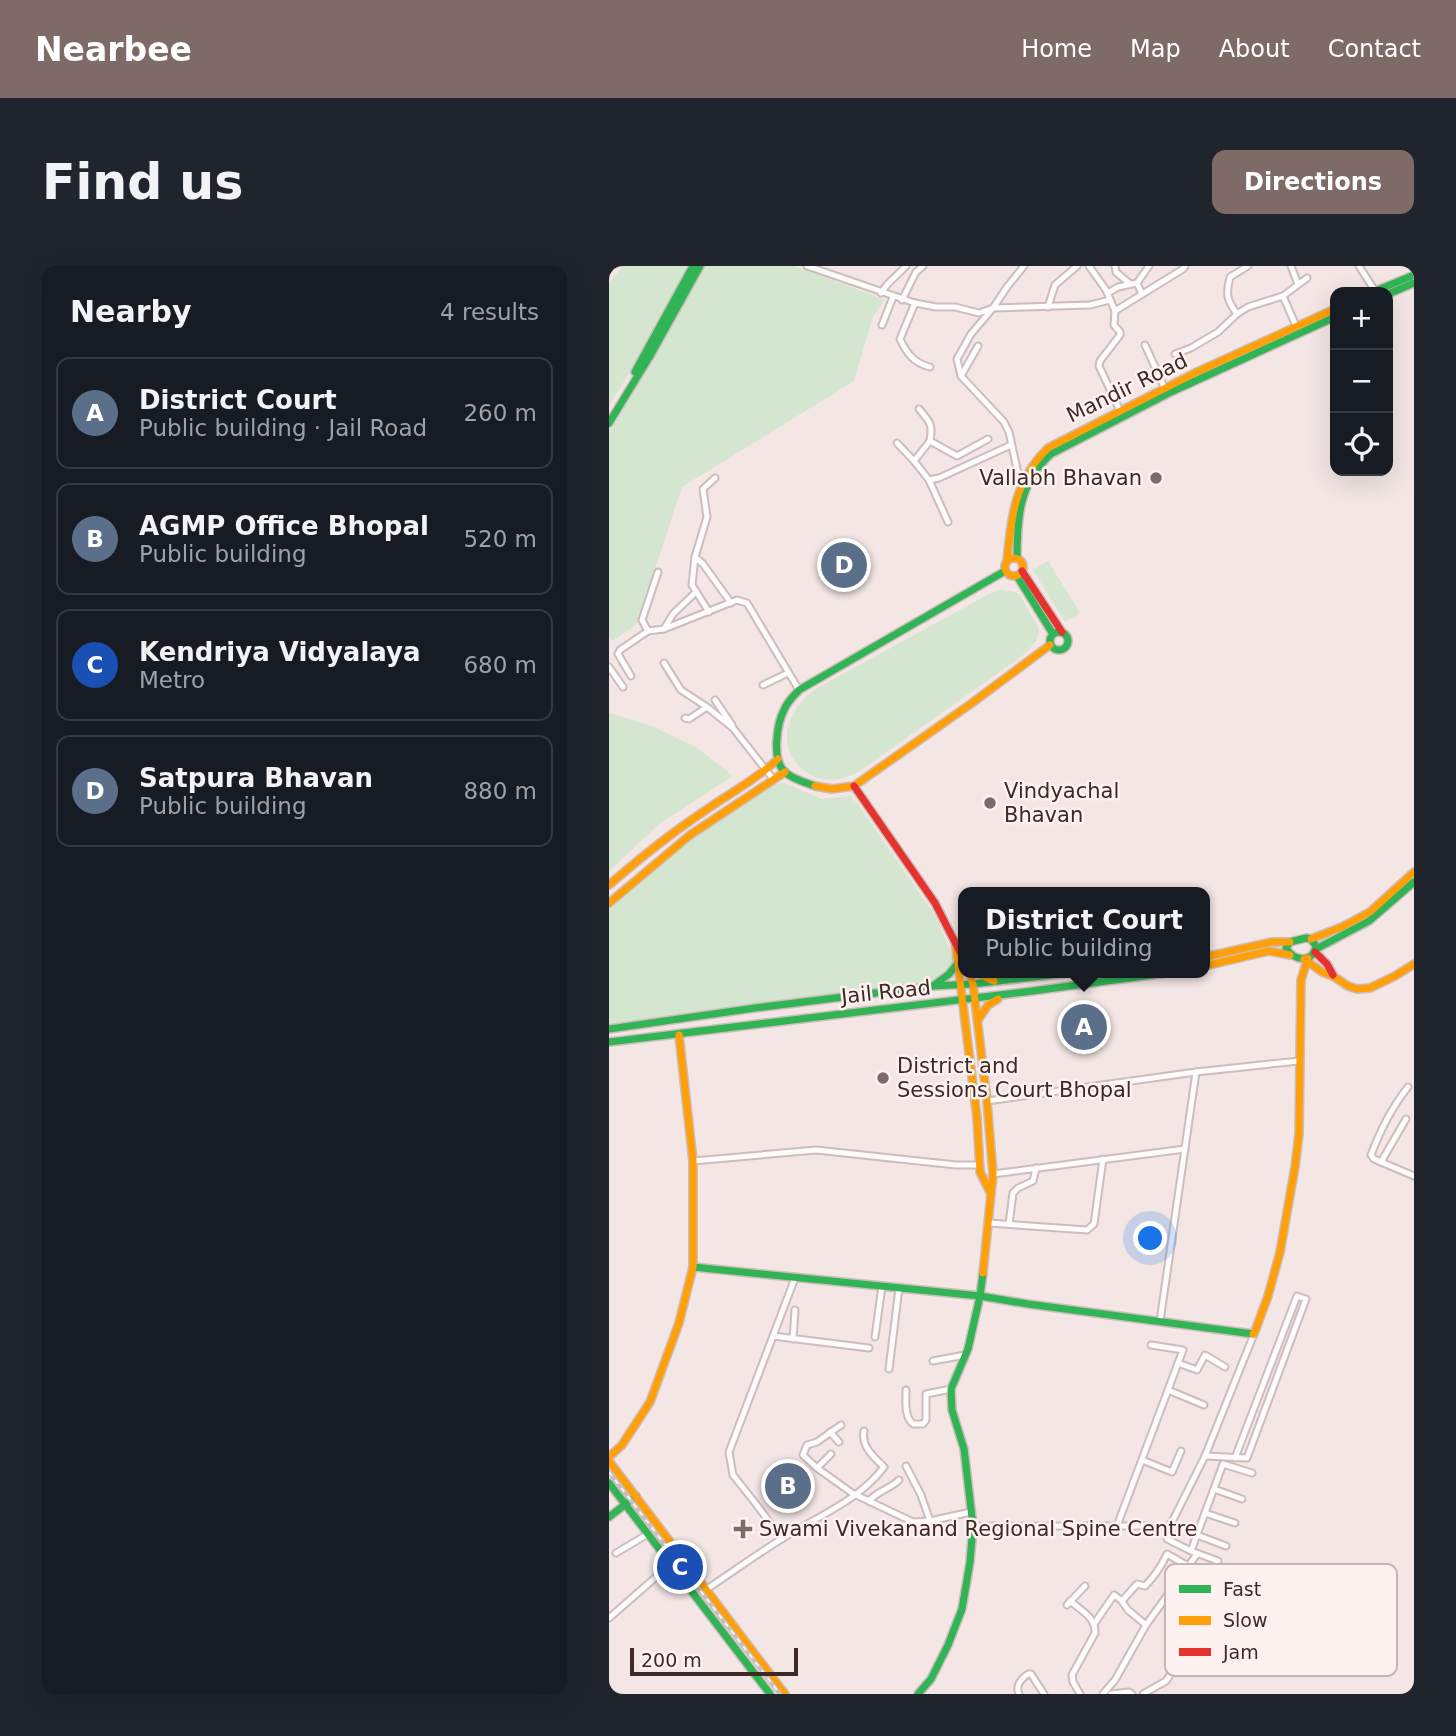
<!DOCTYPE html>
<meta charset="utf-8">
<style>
body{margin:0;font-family:"DejaVu Sans",sans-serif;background:#20242c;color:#f1f3f6}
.controls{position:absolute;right:21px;top:21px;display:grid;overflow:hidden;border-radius:14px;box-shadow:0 7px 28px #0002}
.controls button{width:63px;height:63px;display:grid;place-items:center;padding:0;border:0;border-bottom:2px solid #363941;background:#171b24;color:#f1f3f6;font:35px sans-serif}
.scale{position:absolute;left:21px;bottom:18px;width:168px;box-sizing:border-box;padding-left:7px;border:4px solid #3f2926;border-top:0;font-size:19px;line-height:24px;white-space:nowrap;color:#3f2926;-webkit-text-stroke:5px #fef2f0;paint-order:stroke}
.you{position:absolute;left:542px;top:973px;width:24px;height:24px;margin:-18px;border:5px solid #fff;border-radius:50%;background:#1a73e8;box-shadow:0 0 0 10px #1a73e833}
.badge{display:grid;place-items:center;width:46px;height:46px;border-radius:50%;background:#7e6b68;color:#fff;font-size:23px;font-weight:700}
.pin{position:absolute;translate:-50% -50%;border:4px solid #fff;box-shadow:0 2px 7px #0006}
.popup{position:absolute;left:349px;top:621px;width:252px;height:91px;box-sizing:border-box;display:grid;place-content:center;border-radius:14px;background:#171b24;filter:drop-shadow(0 2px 5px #0005);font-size:23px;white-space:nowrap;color:#9ea1a6}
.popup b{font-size:26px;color:#f1f3f6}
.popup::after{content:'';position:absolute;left:50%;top:100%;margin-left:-14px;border:14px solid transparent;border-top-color:#171b24}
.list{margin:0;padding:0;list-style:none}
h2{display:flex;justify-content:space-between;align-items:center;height:91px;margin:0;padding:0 28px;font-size:30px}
h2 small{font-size:23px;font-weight:400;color:#9ea1a6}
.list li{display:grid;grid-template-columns:46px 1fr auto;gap:21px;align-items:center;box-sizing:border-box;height:112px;margin:0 14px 14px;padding:0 14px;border:2px solid #363941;border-radius:14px}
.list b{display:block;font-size:26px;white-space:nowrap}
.list p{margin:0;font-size:23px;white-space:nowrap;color:#9ea1a6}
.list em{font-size:23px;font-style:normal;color:#9ea1a6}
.icon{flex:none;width:38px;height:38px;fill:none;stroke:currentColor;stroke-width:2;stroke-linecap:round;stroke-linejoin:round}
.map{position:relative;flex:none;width:805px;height:1428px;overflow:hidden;border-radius:14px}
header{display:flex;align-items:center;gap:42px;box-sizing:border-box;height:98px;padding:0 35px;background:#7e6b68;color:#fff}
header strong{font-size:33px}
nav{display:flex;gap:38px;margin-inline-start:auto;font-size:24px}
.intro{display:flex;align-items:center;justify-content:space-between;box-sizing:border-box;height:168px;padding:0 42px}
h1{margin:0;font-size:49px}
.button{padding:18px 32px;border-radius:14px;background:#7e6b68;color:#fff;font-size:24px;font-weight:700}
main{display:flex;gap:42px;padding:0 42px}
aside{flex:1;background:#171b24;border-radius:14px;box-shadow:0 7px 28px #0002}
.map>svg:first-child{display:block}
.green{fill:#d4e5d0}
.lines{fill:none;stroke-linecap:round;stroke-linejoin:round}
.street-casing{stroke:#cdbdbb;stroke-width:9}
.fast-casing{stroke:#cdbdbb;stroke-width:10}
.slow-casing{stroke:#cdbdbb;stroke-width:10}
.jam-casing{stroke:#cdbdbb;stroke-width:10}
.street{stroke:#fdfbfb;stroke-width:5}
.fast{stroke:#30b455;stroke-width:7}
.slow{stroke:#ff9f0a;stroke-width:7}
.jam{stroke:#e5322d;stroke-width:7}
.rail-casing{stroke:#c4c0bf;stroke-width:4.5}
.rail{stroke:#fef2f0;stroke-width:2;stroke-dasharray:5;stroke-linecap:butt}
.poi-dot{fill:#7e6b68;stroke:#fef2f0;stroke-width:2.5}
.labels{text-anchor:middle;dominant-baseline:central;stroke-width:5;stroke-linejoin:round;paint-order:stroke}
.street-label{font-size:21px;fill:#3f2926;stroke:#fef2f0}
.poi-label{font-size:21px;fill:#3f2926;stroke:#fef2f0;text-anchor:start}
.key{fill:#fef2f0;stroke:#c5b6b3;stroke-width:2}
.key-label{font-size:19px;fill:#3f2926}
</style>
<header>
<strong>Nearbee</strong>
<nav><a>Home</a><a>Map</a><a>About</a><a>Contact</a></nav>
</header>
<div class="intro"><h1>Find us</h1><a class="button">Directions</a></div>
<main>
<aside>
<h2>Nearby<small>4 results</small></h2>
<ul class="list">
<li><span class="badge" style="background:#5c6f8a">A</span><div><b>District Court</b><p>Public building · Jail Road</p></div><em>260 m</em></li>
<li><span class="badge" style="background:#5c6f8a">B</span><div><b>AGMP Office Bhopal</b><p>Public building</p></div><em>520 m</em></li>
<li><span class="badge" style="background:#1a4fb4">C</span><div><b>Kendriya Vidyalaya</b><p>Metro</p></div><em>680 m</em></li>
<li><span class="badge" style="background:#5c6f8a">D</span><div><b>Satpura Bhavan</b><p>Public building</p></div><em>880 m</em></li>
</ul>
</aside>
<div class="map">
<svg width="805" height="1428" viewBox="0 0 805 1428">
<rect width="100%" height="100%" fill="#f3e6e4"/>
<g class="green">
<path d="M14,0H79L20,108L0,139V17Z"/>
<path d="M94,0H186L276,34L264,50L245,115L73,221L28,358L3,375L0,371V164L7,156L80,29Z"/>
<path d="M439,295L471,347L456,356L424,304Z"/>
<path d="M391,324L407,326L411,329L430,363L427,375L417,387L269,492C258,500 245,510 231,513C216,516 203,512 191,501C167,476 179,446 203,425L382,327Z"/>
<path d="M0,447L43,460L88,482L124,510L50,558L0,605Z"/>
<path d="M175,517L213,533L241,530L248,537L328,652L344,692L346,712L0,758V641L70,578L156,520Z"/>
</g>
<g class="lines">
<defs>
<g id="street">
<path d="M198,0L306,37L327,41H346L370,47L384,42L481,39L501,34"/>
<path d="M480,0L497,24L506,45L505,59L511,66V69L491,95L490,100L511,145"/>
<path d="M506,0L507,6L521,18"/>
<path d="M682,0L689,18"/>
<path d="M750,0L766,25"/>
<path d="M272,27C280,14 287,11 297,0"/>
<path d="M499,27L509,21L528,17"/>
<path d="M533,28L528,17L540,0"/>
<path d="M674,30L687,60"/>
<path d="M293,34L307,6L314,0"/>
<path d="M306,37L291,73C298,88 305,97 321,101"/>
<path d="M439,41L446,19L468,0"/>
<path d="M506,45L574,3L576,0"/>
<path d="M628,48C617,33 617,28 621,11L639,0"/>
<path d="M273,59L284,31"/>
<path d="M536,79L556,123"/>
<path d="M566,88L582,82L609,66L628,48L639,41L674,30L698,12"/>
<path d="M352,110L369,80"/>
<path d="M310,143C321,156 324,158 321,175"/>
<path d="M288,177L305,195L320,214L330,212L402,179"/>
<path d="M305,195L321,175L348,190L379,173"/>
<path d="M320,214L339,256"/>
<path d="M413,218L408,203L400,166L395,156L352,110L348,93L362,68L384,42L398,21L415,0"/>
<path d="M86,291L94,298L122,337"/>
<path d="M100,346L83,319L86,291L98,251L94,223L106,212"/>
<path d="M55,363L64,348L87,326"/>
<path d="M39,365L33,354L49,306"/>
<path d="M55,397L72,424L98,441"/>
<path d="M0,401L14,421"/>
<path d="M22,410L9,388L11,384L39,365L55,363L128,334L138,337L190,424"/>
<path d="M154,419L179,407"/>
<path d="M106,434L123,459"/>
<path d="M76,452L80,453L98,441L124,462L164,513"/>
<path d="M799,821C783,841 771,865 762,889L765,893L805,910"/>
<path d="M378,835L587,806L690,795"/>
<path d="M84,895L207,884L347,899H370"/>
<path d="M772,896L797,853"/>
<path d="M384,908L576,883"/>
<path d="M380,957L478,964L485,958L494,893"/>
<path d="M400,958L404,927L409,922L424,915L427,902"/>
<path d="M551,1055L587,806"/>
<path d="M164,1070L260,1082"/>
<path d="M266,1071L273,1020"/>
<path d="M184,1073L186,1044"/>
<path d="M324,1095L356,1089"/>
<path d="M569,1097L588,1104L596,1089L616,1101"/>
<path d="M280,1103L290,1022"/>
<path d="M297,1124C297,1136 295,1150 304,1158H314L317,1154V1128L342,1123"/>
<path d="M559,1124L595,1139"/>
<path d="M232,1159L208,1176L198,1179L194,1189L208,1202L243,1227L304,1256L321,1255L362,1246"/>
<path d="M221,1166L230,1176"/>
<path d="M596,1190L638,1192L697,1033L688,1030L626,1192"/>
<path d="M533,1194L563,1206L572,1185"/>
<path d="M297,1200L312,1229L321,1255"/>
<path d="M208,1202L222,1188"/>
<path d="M605,1223L633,1233"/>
<path d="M260,1235C268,1225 281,1223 290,1214"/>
<path d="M596,1247L626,1257"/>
<path d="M364,1260H541"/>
<path d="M508,1260L574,1084L542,1079"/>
<path d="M588,1269L617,1280"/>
<path d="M173,1273L147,1238L124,1209L120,1186L186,1012"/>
<path d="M582,1285L614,1198L643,1207"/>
<path d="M7,1287L39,1268"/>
<path d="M98,1323C125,1305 151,1286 179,1269C212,1249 251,1233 275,1201C265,1191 252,1181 255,1165"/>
<path d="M461,1335C472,1344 487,1352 486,1367L463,1409L464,1416L471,1428"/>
<path d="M513,1335L528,1318L536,1320C546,1310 552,1301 558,1288L579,1300"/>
<path d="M458,1339L476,1320"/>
<path d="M0,1352L63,1297"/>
<path d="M485,1358L505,1329L512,1334L519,1344L537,1359"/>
<path d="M410,1428C406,1419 412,1413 419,1408H422L435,1428"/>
<path d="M494,1428L506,1414L537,1359L588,1288"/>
<path d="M502,1428L520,1426L523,1428"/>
<path d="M534,1428L557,1415L566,1402L571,1385L581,1365V1355L609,1295L582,1285L558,1273L557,1263L564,1254L596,1190L645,1068"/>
</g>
<g id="fast">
<path d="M0,1L1,0"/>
<path d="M764,26L805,9"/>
<path d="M779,28L805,17"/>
<path d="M26,106L84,0"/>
<path d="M0,157L41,90L91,0"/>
<path d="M408,292C408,251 410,217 442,188L562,126L726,51"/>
<path d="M408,310L444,368"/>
<circle cx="450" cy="375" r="9"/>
<path d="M206,520C197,517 183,513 176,506C162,494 168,456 176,442C179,435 185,430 190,424L396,305"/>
<path d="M697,672L702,673L707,680C704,698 685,695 677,682L681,676Z"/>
<path d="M707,683L760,655L805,616"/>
<path d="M324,720L340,708L349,697"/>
<path d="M0,763L146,742L323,720L364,718L460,707"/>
<path d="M0,776L416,726L558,707"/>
<path d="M84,1001L371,1030L419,1038L644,1068"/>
<path d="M0,1217L161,1428"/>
<path d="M0,1251L27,1230"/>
<path d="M309,1428L322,1413L339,1379L353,1343L361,1296L364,1260L355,1183L343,1144L342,1123L359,1083L371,1030L374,1007"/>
</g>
<g id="slow">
<circle cx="405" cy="301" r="9"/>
<path d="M398,295C402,251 406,214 439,182L588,106L726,43"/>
<path d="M206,520L223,523L245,520L363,437L441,379"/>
<path d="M0,619C30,593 61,568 94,546C119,528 147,514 169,493"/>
<path d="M0,637L81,569L176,506"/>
<path d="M702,673L733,661L761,646L805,606"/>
<path d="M346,674L368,852L371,906L382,928"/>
<path d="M596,691L663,676H681"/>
<path d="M695,693L713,706L724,710L739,720L748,723L761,722L786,710L805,698"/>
<path d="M596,700L660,685L681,689"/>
<path d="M360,707L364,718L378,835L384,908L374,1007"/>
<path d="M367,707L385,715"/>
<path d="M369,754L379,739L389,733"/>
<path d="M644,1068H645L659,1030L671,986L686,901L690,868L692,714L699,692"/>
<path d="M0,1191L13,1179L41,1136L70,1057L84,1001V895L70,769"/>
<path d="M0,1195L176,1428"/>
</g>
<g id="jam">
<path d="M413,305L453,366"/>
<path d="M245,520L326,637L354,692"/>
<path d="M706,686L718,698L724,709"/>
</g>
</defs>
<use href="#street" class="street-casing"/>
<use href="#fast" class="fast-casing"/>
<use href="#slow" class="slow-casing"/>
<use href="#jam" class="jam-casing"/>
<use href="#street" class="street"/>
<use href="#fast" class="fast"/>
<use href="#slow" class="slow"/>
<use href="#jam" class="jam"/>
<defs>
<path id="rail" d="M0,1206L171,1428"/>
</defs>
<use href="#rail" class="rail-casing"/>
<use href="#rail" class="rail"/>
</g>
<g class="poi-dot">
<circle cx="547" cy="212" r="7"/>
<circle cx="381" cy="537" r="7"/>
<circle cx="274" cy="812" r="7"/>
<path d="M130.5 1252.5h7v7h7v7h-7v7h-7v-7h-7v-7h7z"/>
</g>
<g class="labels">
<g class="street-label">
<text transform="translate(518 122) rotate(-26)">Mandir Road</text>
<text transform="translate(277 726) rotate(-6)">Jail Road</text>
</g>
<g class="poi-label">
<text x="533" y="212" text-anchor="end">Vallabh Bhavan</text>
<text x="395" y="525">Vindyachal<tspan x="395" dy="24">Bhavan</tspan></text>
<text x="288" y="800">District and<tspan x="288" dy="24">Sessions Court Bhopal</tspan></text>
<text x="150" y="1263">Swami Vivekanand Regional Spine Centre</text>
</g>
</g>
<rect x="556" y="1298" width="232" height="112" rx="10" class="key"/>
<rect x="570" y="1319" width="32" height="8" fill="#30b455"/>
<rect x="570" y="1350" width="32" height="9" fill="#ff9f0a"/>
<rect x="570" y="1382" width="32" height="8" fill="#e5322d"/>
<g class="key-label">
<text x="614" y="1330">Fast</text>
<text x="614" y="1361">Slow</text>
<text x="614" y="1393">Jam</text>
</g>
</svg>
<div class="controls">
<button>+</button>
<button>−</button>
<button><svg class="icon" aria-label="locate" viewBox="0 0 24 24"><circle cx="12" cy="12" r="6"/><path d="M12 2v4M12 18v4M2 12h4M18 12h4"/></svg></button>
</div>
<div class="scale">200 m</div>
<div class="you"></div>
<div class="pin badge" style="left:475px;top:761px;background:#5c6f8a">A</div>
<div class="popup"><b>District Court</b>Public building</div>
<div class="pin badge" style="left:179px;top:1220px;background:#5c6f8a">B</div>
<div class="pin badge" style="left:71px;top:1301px;background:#1a4fb4">C</div>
<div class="pin badge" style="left:235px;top:299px;background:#5c6f8a">D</div>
</div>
</main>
